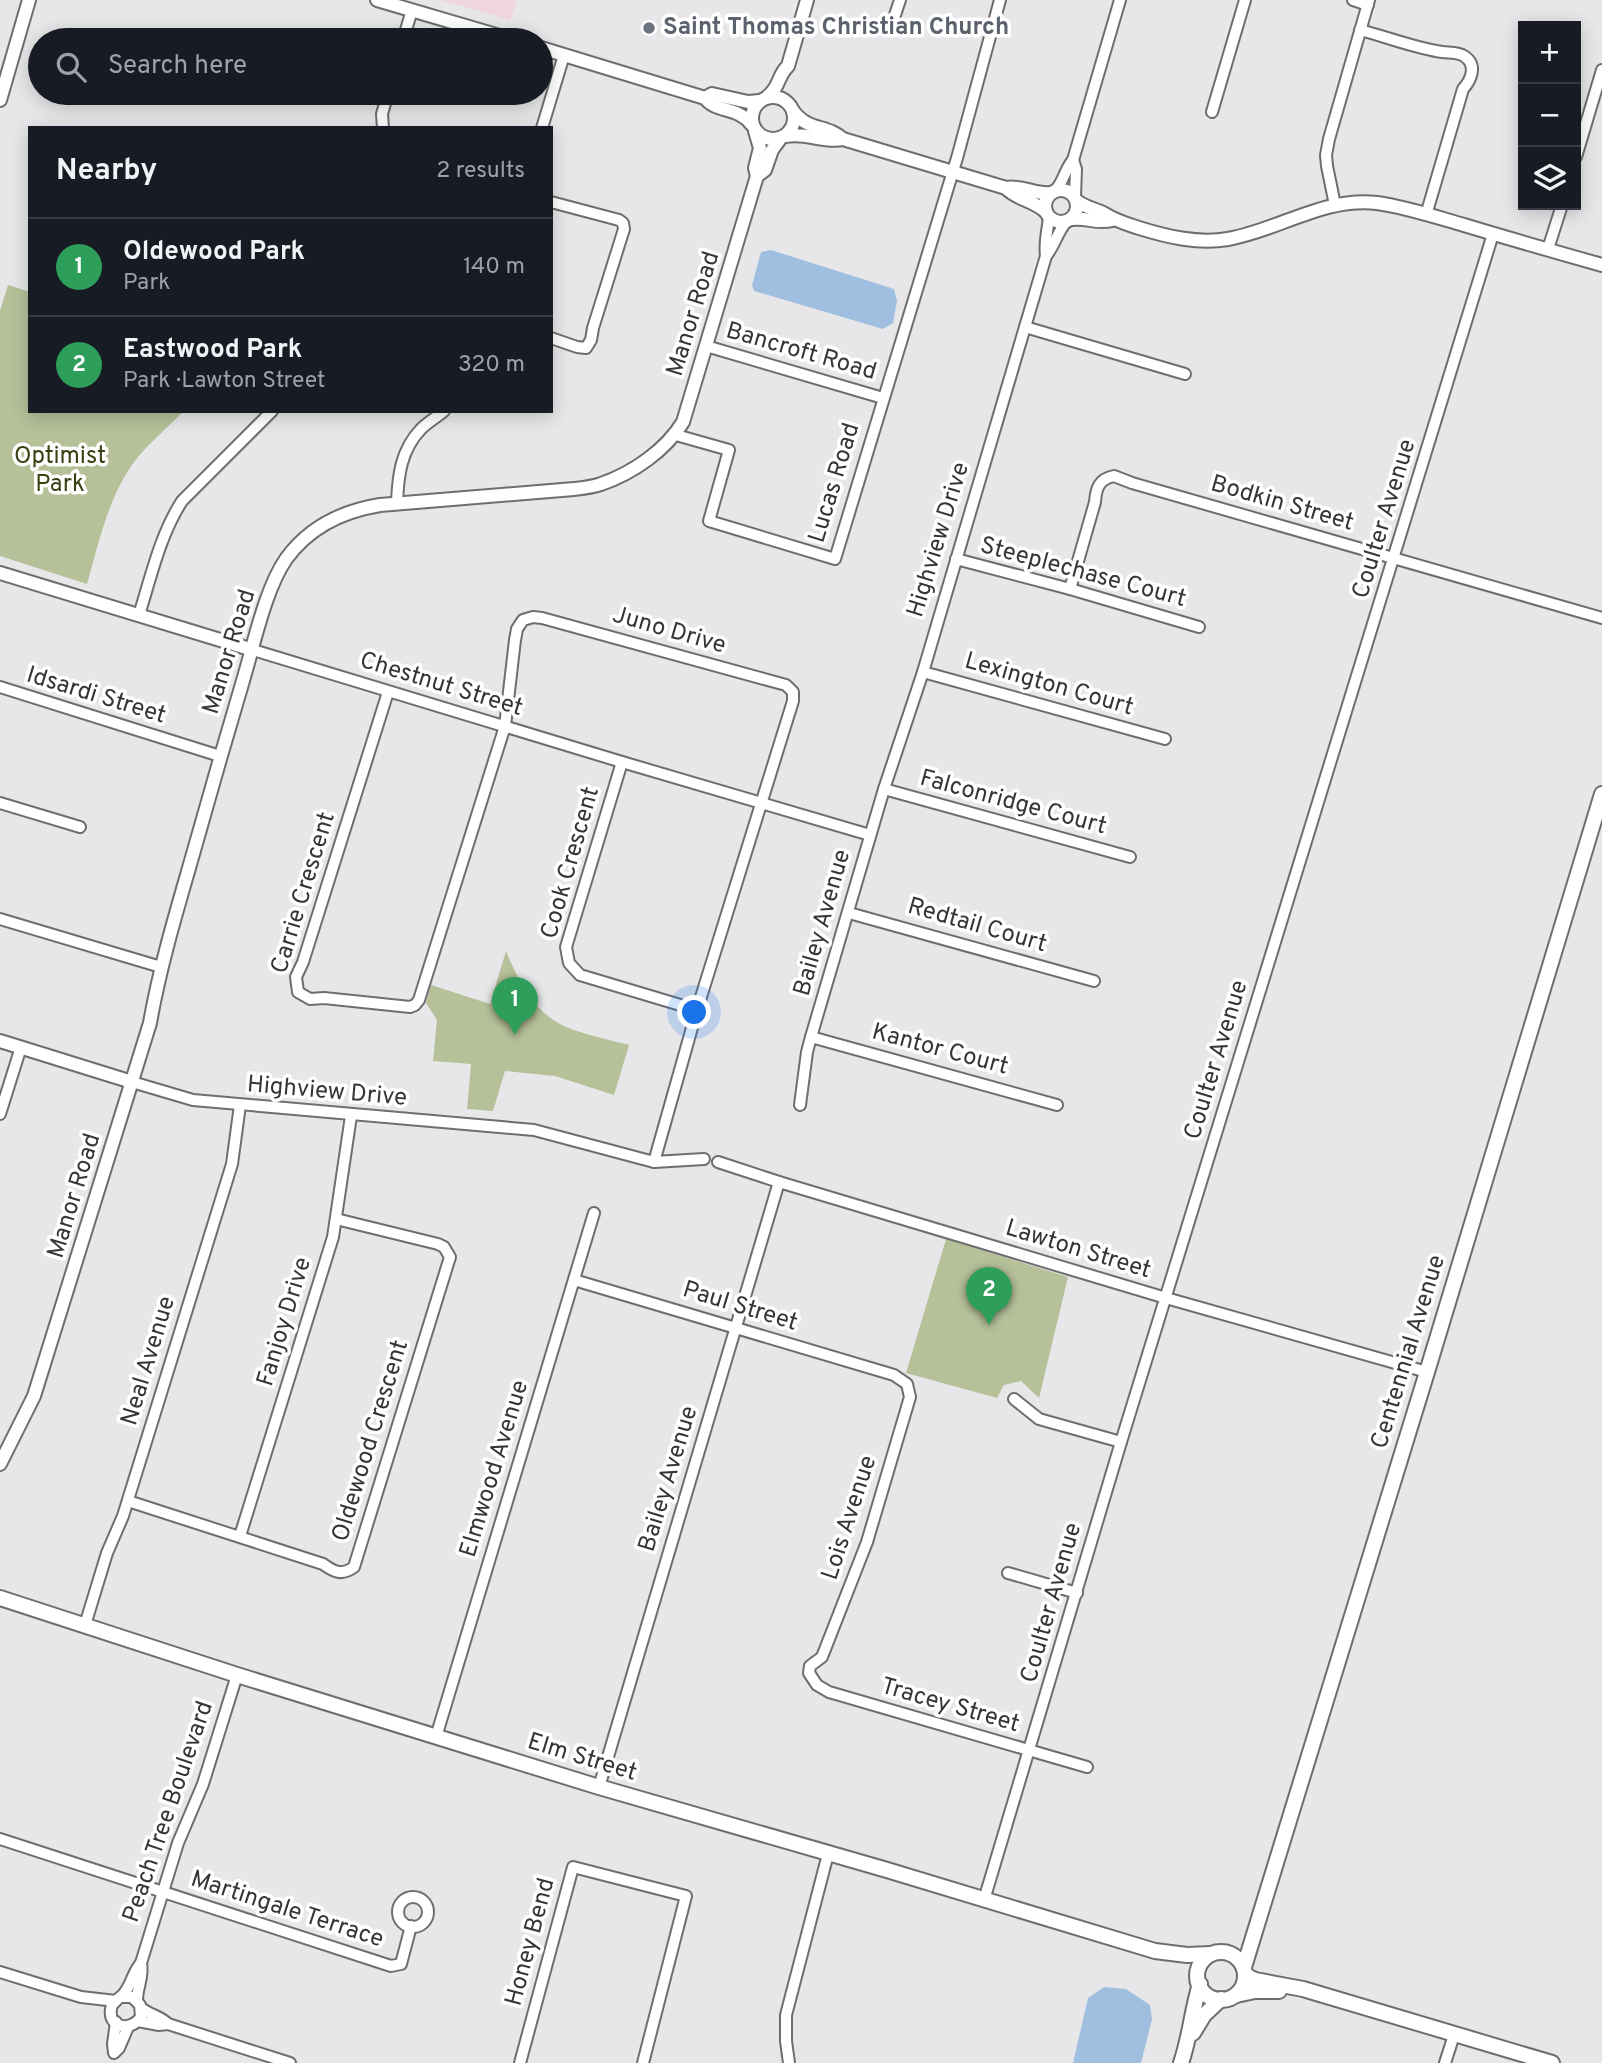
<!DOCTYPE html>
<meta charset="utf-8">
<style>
body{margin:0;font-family:Overpass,sans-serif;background:#242831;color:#f1f3f6}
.controls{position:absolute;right:21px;top:21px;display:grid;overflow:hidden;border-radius:0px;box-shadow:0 4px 18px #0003}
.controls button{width:63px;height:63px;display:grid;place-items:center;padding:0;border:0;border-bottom:2px solid #363941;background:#171b24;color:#f1f3f6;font:35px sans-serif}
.you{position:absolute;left:695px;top:1013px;width:24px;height:24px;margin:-18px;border:5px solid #fff;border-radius:50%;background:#1a73e8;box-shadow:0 0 0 10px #1a73e833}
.badge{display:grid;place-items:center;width:46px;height:46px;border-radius:50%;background:#db2777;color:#fff;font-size:23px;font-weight:700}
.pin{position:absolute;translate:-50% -58px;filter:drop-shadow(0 2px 4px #0008)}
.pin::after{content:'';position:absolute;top:37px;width:24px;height:21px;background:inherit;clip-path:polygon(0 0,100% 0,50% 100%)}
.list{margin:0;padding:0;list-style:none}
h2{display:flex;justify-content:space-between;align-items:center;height:91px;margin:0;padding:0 28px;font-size:30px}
h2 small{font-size:23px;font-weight:400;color:#9ea1a6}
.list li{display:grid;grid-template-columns:46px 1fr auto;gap:21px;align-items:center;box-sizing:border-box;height:98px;padding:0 28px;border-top:2px solid #363941}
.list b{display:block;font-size:26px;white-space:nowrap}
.list p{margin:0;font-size:23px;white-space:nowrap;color:#9ea1a6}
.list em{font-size:23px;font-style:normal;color:#9ea1a6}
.icon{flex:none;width:38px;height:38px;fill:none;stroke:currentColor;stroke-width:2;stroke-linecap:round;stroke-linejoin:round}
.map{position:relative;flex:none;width:1602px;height:2063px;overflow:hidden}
.search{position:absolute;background:#171b24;box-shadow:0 4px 18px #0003;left:28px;top:28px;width:525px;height:77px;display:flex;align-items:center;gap:18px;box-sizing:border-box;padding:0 24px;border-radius:38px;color:#9ea1a6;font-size:26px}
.panel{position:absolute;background:#171b24;box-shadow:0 4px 18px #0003;left:28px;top:126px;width:525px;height:287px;border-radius:0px}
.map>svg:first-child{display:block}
.commercial{fill:#efd6de}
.green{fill:#b6c099}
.water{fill:#a0bfe0}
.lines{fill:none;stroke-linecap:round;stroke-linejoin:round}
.minor-casing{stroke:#6e6e70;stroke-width:14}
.tertiary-casing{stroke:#6e6e70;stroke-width:16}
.secondary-casing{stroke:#6e6e70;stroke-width:18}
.minor{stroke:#fff;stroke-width:10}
.tertiary{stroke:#fff;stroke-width:12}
.secondary{stroke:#fff;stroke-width:14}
.worship-dot{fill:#6b7280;stroke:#fff;stroke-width:2.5}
.labels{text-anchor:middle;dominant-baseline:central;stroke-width:7;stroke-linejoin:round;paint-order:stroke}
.worship-label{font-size:24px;font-weight:bold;fill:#5b616d;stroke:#fff;text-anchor:start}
.street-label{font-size:24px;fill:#353536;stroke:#fff}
.park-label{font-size:24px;fill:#384111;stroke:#fff}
</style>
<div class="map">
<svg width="1602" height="2063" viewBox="0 0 1602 2063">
<rect width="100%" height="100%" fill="#e7e7e9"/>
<path class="commercial" d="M441,0H517L510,20Z"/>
<g class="green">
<path d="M8,285L30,292V411H184C167,428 148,444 134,462C108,498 99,542 87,584L0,556V311Z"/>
<path d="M506,951C518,979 532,1009 560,1024C577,1033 610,1040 629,1045L614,1095L555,1076L505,1071L493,1111L467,1109L471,1064L433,1061L437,1020L426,1003L431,985L490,1004Z"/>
<path d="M946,1239L1068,1277L1039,1398L1021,1381L1004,1385L997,1398L906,1373Z"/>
</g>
<g class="water">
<path d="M771,250L894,289L897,301L893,323L883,329L754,291L752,285L761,252Z"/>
<path d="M1104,1987L1126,1989L1150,2005L1152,2019L1141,2063H1073L1088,1998Z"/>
</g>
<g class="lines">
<defs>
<g id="minor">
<path d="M1353,0L1368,5"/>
<path d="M894,18L900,0"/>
<path d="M1360,30C1387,37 1415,48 1442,52C1449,53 1458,52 1464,56C1478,65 1471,80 1463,89L1426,215"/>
<path d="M403,40L412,10"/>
<path d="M1212,112L1245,0"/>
<path d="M383,128L382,114L388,93"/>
<path d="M542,128L564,55"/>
<path d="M1576,157L1602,70"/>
<path d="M1073,160L1076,169L1075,196"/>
<path d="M1055,191C1064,181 1065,169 1073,160L1120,0"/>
<path d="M551,202L619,220L623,223L624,229L593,328L591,340L586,348L577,347L551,338"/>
<path d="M1335,205L1327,166L1326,155L1329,139L1369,0"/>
<path d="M1548,249L1562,205"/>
<path d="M1046,256C1044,242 1048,230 1049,216"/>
<path d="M1025,327L1185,374"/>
<path d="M706,346L883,398"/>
<path d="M676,435L729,450L709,521L835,559L957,158L1000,0"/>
<path d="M397,503C398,475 401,450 421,429C428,422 437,417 444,411"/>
<path d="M956,559L1070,589L1199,627"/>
<path d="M1070,589L1095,502C1096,488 1099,479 1114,476L1132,483L1602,618"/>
<path d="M139,615C151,577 160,535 182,501L272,411"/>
<path d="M253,650L622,762L870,835"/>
<path d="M923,672L1165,739"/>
<path d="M0,687L220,756"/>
<path d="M622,762L566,947L569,963L580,975L697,1010"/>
<path d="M884,789L1130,857"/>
<path d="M0,803L80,827"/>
<path d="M849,913L1094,981"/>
<path d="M0,919L161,967"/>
<path d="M811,1037L1057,1105"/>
<path d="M132,1082L193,1100L534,1130L654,1162L697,1010L793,701V692L786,685L542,618L533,617L523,620L517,629L515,640L505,726L419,1000L415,1005L410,1007L324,998L310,999L298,992L296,977L303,962L388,692"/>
<path d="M800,1105L807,1052L811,1037L884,789L923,672L1046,256C1055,245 1057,232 1067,221"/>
<path d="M0,1114L21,1047"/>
<path d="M654,1162L704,1159"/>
<path d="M718,1162L779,1182L1166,1298L1427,1372"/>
<path d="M574,1280L894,1375L907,1384L910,1397L867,1542L822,1657L810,1666L809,1673L817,1685L829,1692L1087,1767"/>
<path d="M1014,1399L1039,1419L1121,1442"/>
<path d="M128,1501L323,1564C334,1572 342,1576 354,1567L450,1257L444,1247L438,1244L336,1219"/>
<path d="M240,1536L333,1237L351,1116"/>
<path d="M1008,1573L1077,1593"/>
<path d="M85,1625L107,1553L123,1516L232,1164L240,1105"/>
<path d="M436,1737L594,1213"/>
<path d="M599,1787L779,1182"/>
<path d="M0,1839L391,1966L401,1964L411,1926"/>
<circle cx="413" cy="1912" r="15"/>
<path d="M984,1900L1121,1442L1493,234"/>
<path d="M0,1972L81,1997L116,2001"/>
<path d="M122,1997H132L140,2005L141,2017C131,2032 108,2028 111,2009C112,2000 121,1999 125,1992C132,1983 133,1972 141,1963L178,1843L203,1784L237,1675"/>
<path d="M137,2000C137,1987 144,1976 141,1963"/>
<path d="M141,2008C150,2015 160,2016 168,2024"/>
<path d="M138,2021L159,2025L168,2024L290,2063"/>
<path d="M116,2022L113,2044L114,2053L119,2048L128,2027"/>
<path d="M520,2063L573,1867L686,1896L643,2063"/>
<path d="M789,2063L786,2041V2015L828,1854"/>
<path d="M1445,2063L1454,2035"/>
</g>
<g id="tertiary">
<path d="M377,0L513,40"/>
<path d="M541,48L705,98C716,113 738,106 752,125"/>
<circle cx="773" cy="118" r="21"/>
<path d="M705,98L712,94L748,102L760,101"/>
<path d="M766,98C781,86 777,76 788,66L807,0"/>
<path d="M0,100L29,0"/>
<path d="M793,111C809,132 826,124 843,139L1006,188C1022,185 1035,195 1051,193"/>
<path d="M755,131L760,148L755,168L757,176"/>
<path d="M786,136C806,132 824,143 843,139"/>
<path d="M1006,188C1017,200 1034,200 1046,212"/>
<circle cx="1061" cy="206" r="16"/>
<path d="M1077,201C1086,208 1096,209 1105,214C1116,221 1127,224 1139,228C1168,237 1198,244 1228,239C1279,230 1323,197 1377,203C1406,207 1436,217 1464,225C1510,239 1556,252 1602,265"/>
<path d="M1072,219C1087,217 1097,224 1112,220"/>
<path d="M0,573L253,650"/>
<path d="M0,1041L132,1082"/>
<path d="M0,1464L34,1396L150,1023C159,971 174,920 189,868C206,807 224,745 242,684C253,648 265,589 286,559C309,527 343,511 380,505L574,489C583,488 593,487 601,484C633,473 666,450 683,422L757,176L765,170L772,150L780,139"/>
</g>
<g id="secondary">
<path d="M0,1598L237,1675L599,1787L887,1870L1155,1951L1187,1955L1211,1954"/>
<circle cx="1221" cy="1976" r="24"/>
<path d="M1244,1967L1427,1372L1602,794"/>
<path d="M1245,1975L1255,1980L1303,1989L1552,2063"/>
<path d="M1236,1995L1255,1991H1279"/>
<path d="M1193,2033L1204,2015L1221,1999"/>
<path d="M1181,2063C1190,2037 1192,2010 1200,1984"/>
</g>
</defs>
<use href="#minor" class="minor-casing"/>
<use href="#tertiary" class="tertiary-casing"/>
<use href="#secondary" class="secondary-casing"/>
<use href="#minor" class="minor"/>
<use href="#tertiary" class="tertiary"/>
<use href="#secondary" class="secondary"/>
</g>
<circle class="worship-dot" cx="649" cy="28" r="7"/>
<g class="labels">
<g class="worship-label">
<text x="663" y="28">Saint Thomas Christian Church</text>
</g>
<g class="street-label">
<text transform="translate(694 314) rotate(-73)">Manor Road</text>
<text transform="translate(801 352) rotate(16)">Bancroft Road</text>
<text transform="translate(835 483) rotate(-73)">Lucas Road</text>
<text transform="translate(1282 504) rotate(16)">Bodkin Street</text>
<text transform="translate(1385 519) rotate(-73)">Coulter Avenue</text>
<text transform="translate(939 540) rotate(-73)">Highview Drive</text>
<text transform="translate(1083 573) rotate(15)">Steeplechase Court</text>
<text transform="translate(669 631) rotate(16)">Juno Drive</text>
<text transform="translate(230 652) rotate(-73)">Manor Road</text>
<text transform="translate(441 685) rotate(17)">Chestnut Street</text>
<text transform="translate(1049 685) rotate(16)">Lexington Court</text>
<text transform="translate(96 696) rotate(17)">Idsardi Street</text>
<text transform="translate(1013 803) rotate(15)">Falconridge Court</text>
<text transform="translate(571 863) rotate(-74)">Cook Crescent</text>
<text transform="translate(304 893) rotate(-73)">Carrie Crescent</text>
<text transform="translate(823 923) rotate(-74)">Bailey Avenue</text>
<text transform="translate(977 926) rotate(16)">Redtail Court</text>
<text transform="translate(940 1050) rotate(15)">Kantor Court</text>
<text transform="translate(1217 1060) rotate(-73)">Coulter Avenue</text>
<text transform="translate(327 1092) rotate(5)">Highview Drive</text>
<text transform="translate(75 1196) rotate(-73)">Manor Road</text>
<text transform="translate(1078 1250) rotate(17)">Lawton Street</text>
<text transform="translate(740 1307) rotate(17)">Paul Street</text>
<text transform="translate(285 1322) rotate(-73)">Fanjoy Drive</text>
<text transform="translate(1409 1352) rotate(-73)">Centennial Avenue</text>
<text transform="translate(149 1361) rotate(-73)">Neal Avenue</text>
<text transform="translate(371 1441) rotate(-73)">Oldewood Crescent</text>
<text transform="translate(495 1469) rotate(-73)">Elmwood Avenue</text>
<text transform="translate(669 1479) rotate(-73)">Bailey Avenue</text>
<text transform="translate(850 1518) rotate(-72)">Lois Avenue</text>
<text transform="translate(1052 1603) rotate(-74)">Coulter Avenue</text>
<text transform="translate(950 1706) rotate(16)">Tracey Street</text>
<text transform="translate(582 1758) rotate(17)">Elm Street</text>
<text transform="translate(169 1812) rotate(-71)">Peach Tree Boulevard</text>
<text transform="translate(287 1910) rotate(18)">Martingale Terrace</text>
<text transform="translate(531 1942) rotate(-75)">Honey Bend</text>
</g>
<g class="park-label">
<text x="60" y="457">Optimist<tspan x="60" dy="28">Park</tspan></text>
</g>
</g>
</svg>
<div class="controls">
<button>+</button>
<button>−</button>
<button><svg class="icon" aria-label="layers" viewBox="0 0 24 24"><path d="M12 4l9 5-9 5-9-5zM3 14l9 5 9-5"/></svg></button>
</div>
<div class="you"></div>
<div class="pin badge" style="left:515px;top:1035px;background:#2e9e5b">1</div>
<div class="pin badge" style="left:989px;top:1325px;background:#2e9e5b">2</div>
<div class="search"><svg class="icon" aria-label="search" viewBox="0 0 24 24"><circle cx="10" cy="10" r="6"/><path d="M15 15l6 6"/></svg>Search here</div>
<section class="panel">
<h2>Nearby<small>2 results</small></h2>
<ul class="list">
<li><span class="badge" style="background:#2e9e5b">1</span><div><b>Oldewood Park</b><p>Park</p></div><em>140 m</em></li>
<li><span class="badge" style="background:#2e9e5b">2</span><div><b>Eastwood Park</b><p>Park · Lawton Street</p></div><em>320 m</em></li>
</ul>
</section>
</div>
